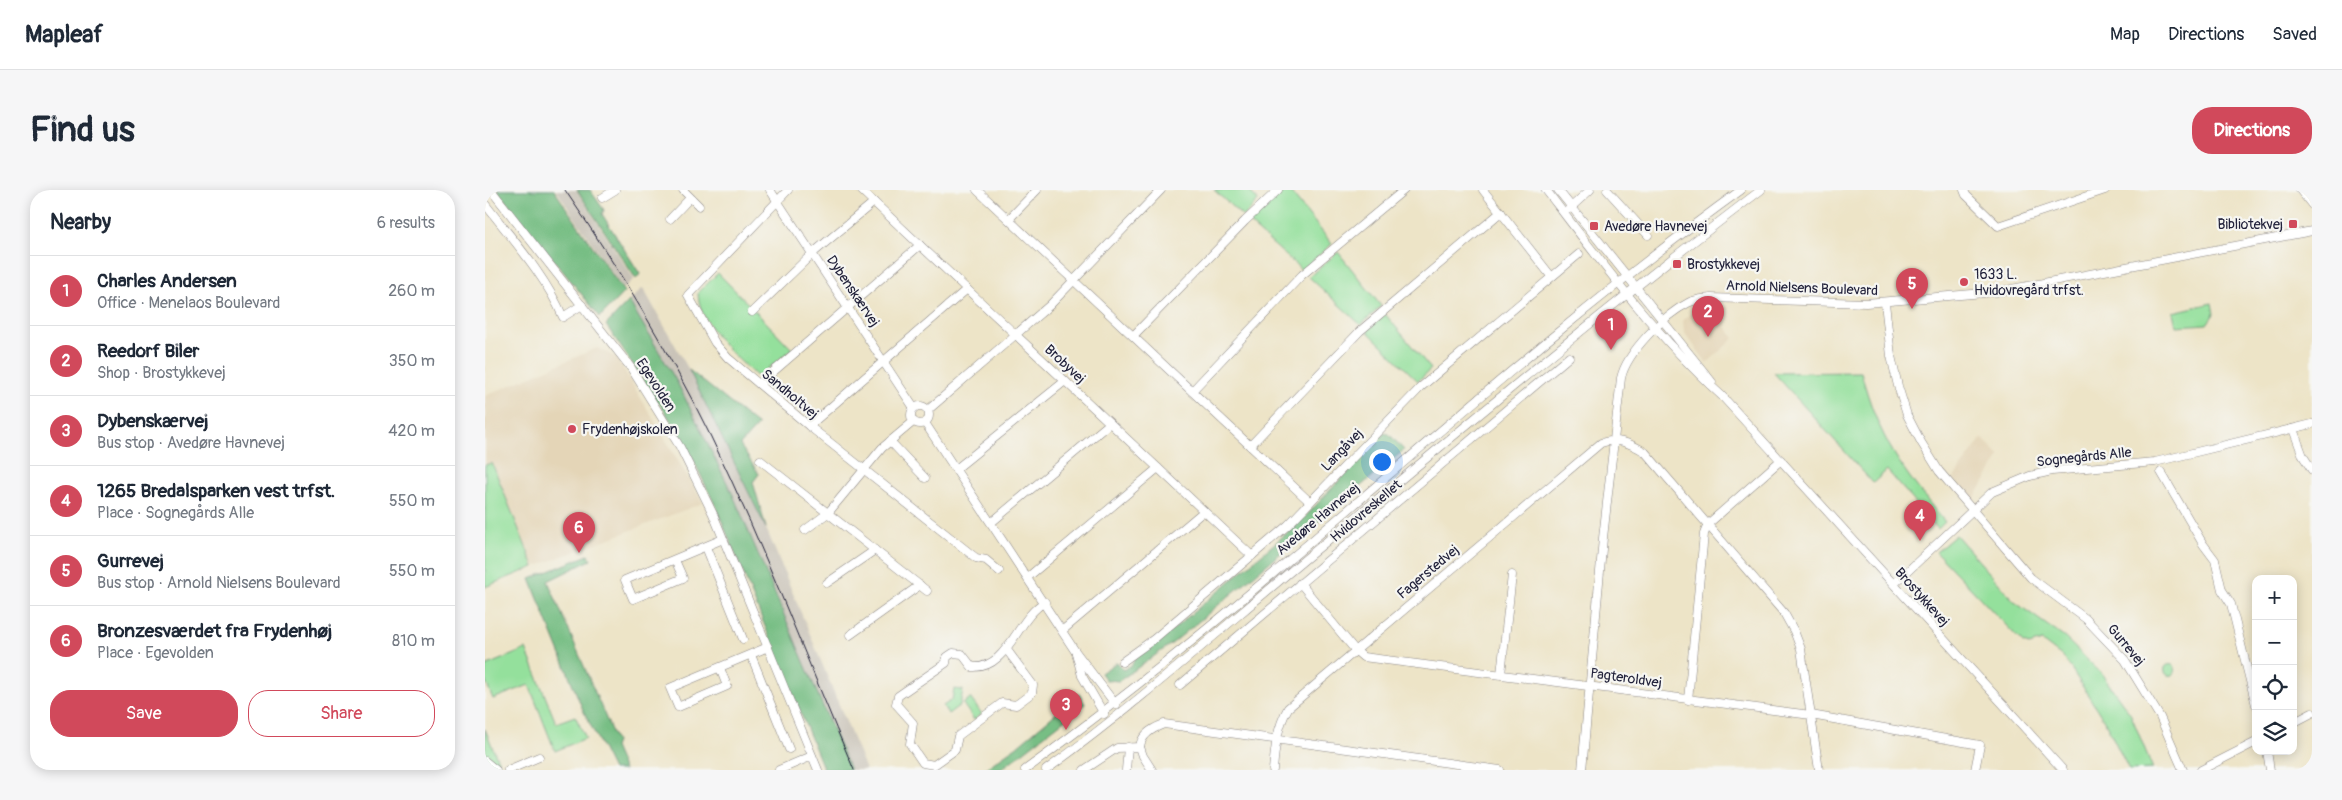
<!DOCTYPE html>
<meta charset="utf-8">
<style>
body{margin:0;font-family:Pangolin,sans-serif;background:#f6f6f7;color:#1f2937}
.controls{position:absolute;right:15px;bottom:15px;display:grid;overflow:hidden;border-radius:10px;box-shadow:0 2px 12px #0003}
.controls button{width:45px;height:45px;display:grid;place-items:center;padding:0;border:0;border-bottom:1px solid #e0e1e3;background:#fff;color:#1f2937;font:25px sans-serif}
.you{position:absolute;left:896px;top:271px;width:18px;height:18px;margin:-12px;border:4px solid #fff;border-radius:50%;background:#1a73e8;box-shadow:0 0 0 8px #1a73e833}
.badge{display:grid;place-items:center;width:32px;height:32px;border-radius:50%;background:#d1495b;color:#fff;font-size:16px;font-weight:700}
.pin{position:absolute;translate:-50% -41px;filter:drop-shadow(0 1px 2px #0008)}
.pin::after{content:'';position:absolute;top:26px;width:18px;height:15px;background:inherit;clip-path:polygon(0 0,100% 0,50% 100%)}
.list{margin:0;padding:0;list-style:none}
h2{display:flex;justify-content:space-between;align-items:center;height:65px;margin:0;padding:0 20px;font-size:21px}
h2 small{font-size:16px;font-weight:400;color:#747a83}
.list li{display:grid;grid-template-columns:32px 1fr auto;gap:15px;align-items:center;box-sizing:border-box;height:70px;padding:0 20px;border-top:1px solid #e0e1e3}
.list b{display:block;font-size:19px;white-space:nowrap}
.list p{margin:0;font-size:16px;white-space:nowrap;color:#747a83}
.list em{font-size:16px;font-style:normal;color:#747a83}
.actions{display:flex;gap:10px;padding:15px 20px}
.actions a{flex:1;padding:11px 0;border:1px solid #d1495b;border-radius:20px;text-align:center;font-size:18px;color:#d1495b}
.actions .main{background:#d1495b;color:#fff}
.icon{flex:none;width:28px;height:28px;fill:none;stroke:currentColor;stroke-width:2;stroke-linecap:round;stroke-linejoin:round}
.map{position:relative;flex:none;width:1827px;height:580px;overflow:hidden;border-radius:20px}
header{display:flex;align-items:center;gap:30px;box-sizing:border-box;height:70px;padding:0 25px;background:#fff;border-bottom:1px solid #e0e1e3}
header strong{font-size:24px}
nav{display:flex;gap:28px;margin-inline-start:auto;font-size:18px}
.intro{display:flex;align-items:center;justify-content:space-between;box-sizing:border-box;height:120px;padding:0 30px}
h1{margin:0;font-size:35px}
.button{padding:12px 22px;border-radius:20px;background:#d1495b;color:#fff;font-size:18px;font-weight:700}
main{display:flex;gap:30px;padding:0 30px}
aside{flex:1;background:#fff;border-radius:20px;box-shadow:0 2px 12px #0003}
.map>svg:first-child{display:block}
.built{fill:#e4d5b7}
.industrial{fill:#c9c3b8}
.green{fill:#94e09c;stroke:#5b816c}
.forest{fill:#77be84;stroke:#4c7060}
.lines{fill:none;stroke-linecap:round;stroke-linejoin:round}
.minor-casing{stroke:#888381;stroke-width:9}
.minor{stroke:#fff;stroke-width:8}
.tram{stroke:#22223b;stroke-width:1}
.poi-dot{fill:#d1495b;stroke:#f6f6f2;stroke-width:2}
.labels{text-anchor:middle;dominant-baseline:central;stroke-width:4.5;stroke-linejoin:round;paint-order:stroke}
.poi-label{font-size:14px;fill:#22223b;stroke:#f6f6f2;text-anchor:start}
.street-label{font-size:14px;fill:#22223b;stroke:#f6f6f2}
</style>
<header>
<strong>Mapleaf</strong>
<nav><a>Map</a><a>Directions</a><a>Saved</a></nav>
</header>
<div class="intro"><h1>Find us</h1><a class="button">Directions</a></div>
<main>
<aside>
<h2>Nearby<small>6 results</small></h2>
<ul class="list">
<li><span class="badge">1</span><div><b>Charles Andersen</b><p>Office · Menelaos Boulevard</p></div><em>260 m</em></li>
<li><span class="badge">2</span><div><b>Reedorf Biler</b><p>Shop · Brostykkevej</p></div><em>350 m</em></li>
<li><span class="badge">3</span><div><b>Dybenskærvej</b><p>Bus stop · Avedøre Havnevej</p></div><em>420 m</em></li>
<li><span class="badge">4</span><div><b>1265 Bredalsparken vest trfst.</b><p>Place · Sognegårds Alle</p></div><em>550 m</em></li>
<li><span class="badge">5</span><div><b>Gurrevej</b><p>Bus stop · Arnold Nielsens Boulevard</p></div><em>550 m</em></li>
<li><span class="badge">6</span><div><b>Bronzesværdet fra Frydenhøj</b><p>Place · Egevolden</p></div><em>810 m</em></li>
</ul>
<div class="actions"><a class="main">Save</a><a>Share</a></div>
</aside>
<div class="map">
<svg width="1827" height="580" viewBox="0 0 1827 580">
<rect width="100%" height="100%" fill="#f6f6f2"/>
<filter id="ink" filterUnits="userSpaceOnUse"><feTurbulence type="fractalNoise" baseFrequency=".02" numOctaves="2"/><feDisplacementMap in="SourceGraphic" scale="10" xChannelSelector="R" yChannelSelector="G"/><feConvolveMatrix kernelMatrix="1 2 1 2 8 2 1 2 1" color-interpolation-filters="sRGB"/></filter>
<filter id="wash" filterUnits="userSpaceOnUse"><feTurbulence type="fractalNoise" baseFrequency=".0096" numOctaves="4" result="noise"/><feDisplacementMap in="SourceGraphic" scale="20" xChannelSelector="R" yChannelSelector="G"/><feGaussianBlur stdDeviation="1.12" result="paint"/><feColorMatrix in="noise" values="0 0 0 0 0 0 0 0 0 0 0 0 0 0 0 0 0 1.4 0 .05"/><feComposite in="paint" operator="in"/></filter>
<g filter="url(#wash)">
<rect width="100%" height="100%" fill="#ede4c7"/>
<g class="built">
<path d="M1219,116L1243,117L1241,137L1249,148L1222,173L1199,142L1198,131L1201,127Z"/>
<path d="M112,158L132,168L218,313L49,377L7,273L0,275V206Z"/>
<path d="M1497,248L1515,266L1487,312L1468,289Z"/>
</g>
<g class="industrial">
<path d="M71,0H91L149,89L138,99Z"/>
<path d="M158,98L204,180L281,338L381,580H365L248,305L192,192L144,111Z"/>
</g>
<g class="green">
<path d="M729,0H764L773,11L758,27Z"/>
<path d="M800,0H804L847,54L817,80L764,33Z"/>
<path d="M853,62L896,116L876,135L824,87Z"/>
<path d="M233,83L307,159L273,187C250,167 214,135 213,103Z"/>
<path d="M1727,113L1729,124L1722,134L1691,136L1688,122Z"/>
<path d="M900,124L946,179L933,191L882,141Z"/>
<path d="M1376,182C1394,250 1416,278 1460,332L1453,339L1402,280L1388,293L1289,183Z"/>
<path d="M7,273L49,377L0,397V275Z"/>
<path d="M1471,345L1531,413L1580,448L1616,483L1646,525L1668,579L1644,580L1620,532L1586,478L1578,467L1557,451L1544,455L1538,453L1451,362Z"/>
<path d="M41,459L71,533L90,526L101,548L70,561L44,495L8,509L0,490V476Z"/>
<circle cx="1685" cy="480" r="5.5"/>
<path d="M469,499L478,500L475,515L463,524L458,516L467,510Z"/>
<path d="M485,508L497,524L489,530L478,514Z"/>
<path d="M0,539L14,573L9,574L0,567Z"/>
</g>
<g class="forest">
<path d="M12,0H69L139,102L115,127Z"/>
<path d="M92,0H105L119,20L117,24L155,84L151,89Z"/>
<path d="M144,111L192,192L248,305L365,580H339L231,317L207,267L180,222L121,135Z"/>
<path d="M204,180L273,235L255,255L274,284L268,292L281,338Z"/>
<path d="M899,243L904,244L919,260L689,452L634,491L621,490L616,483L632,472L638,480L647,475L649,469L672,453L816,331Z"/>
<path d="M103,365L106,370L63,391L131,552L129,557L139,580H128L98,520L45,389Z"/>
<path d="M594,504L600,514L515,580H498L531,557Z"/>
</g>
</g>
<g filter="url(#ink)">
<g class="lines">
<defs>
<g id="minor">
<path d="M6,0L146,178L195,257L228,324L333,580"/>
<path d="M198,0L214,16"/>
<path d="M285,0L429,218"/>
<path d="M303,0L203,105L230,153L243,168L324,236L491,368L501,370L514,381"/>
<path d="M376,0L767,366"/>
<path d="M492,0L825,312"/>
<path d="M998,0L1066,86"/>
<path d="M1061,0C1116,72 1170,145 1237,206L1578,580"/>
<path d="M1073,0L1227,192"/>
<path d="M1122,0L1163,45"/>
<path d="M1479,0L1481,5L1513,36L1620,0"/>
<path d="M1815,0L1827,15"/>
<path d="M117,8L130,0"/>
<path d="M0,14C28,50 60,85 78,127L97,115"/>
<path d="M1084,19L1105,0"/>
<path d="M185,29L205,8"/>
<path d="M524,29L552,0"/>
<path d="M1400,113L1406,166L1413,196L1422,225L1436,252L1454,281L1546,388L1601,429L1640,470L1675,527L1698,580"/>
<path d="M267,122L328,63L389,12"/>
<path d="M648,146L760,31L793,0"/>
<path d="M274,194L435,55"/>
<path d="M707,201L817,85L919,0"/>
<circle cx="435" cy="225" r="9"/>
<path d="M443,220L565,115L676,0"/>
<path d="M440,233L590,461L631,515"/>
<path d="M324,236L482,99"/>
<path d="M1808,239L1818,266L1827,280"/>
<path d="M405,251L440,288"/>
<path d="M765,256L875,141L1016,22"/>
<path d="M275,270L442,401"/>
<path d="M471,279L580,191"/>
<path d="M1676,282L1718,354L1730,370L1737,400L1746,414L1771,515"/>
<path d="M507,332L625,233"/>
<path d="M320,340L343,323L397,258L428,232"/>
<path d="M221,357L258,449"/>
<path d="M190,370L198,388L148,409L140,390L238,349"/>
<path d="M543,387L673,278"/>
<path d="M342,393L390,360"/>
<path d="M815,393L870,460L878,467L1326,525L1495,555L1490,580"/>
<path d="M1409,394L1507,302L1545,286L1567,281L1670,272L1827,234"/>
<path d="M578,440L719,321"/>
<path d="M365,445L435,395"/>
<path d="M522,460L548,495L547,503L531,515L517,513L473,546L470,560L449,575L438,573L425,554L428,533L411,514L413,506L461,473L462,467L468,463L477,464L487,477C523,480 532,427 560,412"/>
<path d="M591,463L597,486L619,524"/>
<path d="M266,465L304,559"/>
<path d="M637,472L669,449L803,335L936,197L1094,64"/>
<path d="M235,478L242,496L193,517L185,498L283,457"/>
<path d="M1016,484L1027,385"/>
<path d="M695,495L1084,167"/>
<path d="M1203,510L1219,344L1223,334L1296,270"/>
<path d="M1808,533L1827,523"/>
<path d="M655,557C656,545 668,538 679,534L1015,580"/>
<path d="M655,557L658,566L667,580"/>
<path d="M1782,561L1785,580"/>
<path d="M0,571L11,580"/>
<path d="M23,580L54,567"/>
<path d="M294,580L327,566"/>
<path d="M540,580C789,400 1007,180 1256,0"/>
<path d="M561,580C648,517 729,445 812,376C965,249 1117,120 1276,0"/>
<path d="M599,580L632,558L655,557"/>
<path d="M641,580L643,557"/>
<path d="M788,580C790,557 792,538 803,518L1116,253C1132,247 1147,254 1160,262L1299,423L1309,441L1316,459L1334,580"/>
<path d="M1097,580L1118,348L1136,188C1142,162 1179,125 1203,113C1210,109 1218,109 1226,108L1381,113L1511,102L1827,41"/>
<path d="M1716,580L1771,552"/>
</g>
</defs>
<use href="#minor" class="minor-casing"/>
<use href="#minor" class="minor"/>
<path class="tram" d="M80,0C134,79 184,161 226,247C279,356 321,469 369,580"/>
</g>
</g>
<g class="poi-dot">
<rect x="1803" y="29" width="10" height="10" rx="2.5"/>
<rect x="1104" y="31" width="10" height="10" rx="2.5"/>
<rect x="1187" y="69" width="10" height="10" rx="2.5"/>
<circle cx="1479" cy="92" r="5"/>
<circle cx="87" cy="239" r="5"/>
</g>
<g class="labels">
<g class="poi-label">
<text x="1798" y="34" text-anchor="end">Bibliotekvej</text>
<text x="1119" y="36">Avedøre Havnevej</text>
<text x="1202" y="74">Brostykkevej</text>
<text x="1489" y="84">1633 L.<tspan x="1489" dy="16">Hvidovregård trfst.</tspan></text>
<text x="97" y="239">Frydenhøjskolen</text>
</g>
<g class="street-label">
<text transform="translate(1317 98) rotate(2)">Arnold Nielsens Boulevard</text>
<text transform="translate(368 101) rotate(56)">Dybenskærvej</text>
<text transform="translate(580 174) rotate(43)">Brobyvej</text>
<text transform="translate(171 195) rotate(57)">Egevolden</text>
<text transform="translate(305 204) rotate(40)">Sandholtvej</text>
<text transform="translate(857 260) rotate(-46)">Langåvej</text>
<text transform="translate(1599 267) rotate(-6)">Sognegårds Alle</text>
<text transform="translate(881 321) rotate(-40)">Hvidovreskellet</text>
<text transform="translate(833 329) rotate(-40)">Avedøre Havnevej</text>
<text transform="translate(943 382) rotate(-40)">Fagerstedvej</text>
<text transform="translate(1437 407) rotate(48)">Brostykkevej</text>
<text transform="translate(1641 455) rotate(50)">Gurrevej</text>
<text transform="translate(1141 488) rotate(8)">Pagteroldvej</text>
</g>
</g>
</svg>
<div class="controls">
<button>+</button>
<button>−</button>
<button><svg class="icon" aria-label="locate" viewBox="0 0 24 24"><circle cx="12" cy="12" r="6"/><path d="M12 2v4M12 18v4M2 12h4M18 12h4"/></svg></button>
<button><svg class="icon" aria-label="layers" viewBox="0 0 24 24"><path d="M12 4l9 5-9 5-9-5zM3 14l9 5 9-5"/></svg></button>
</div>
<div class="you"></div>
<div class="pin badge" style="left:1126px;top:160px">1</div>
<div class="pin badge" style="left:1223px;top:147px">2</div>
<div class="pin badge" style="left:581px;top:540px">3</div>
<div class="pin badge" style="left:1435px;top:351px">4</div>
<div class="pin badge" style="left:1427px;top:119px">5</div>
<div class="pin badge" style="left:94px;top:363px">6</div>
</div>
</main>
